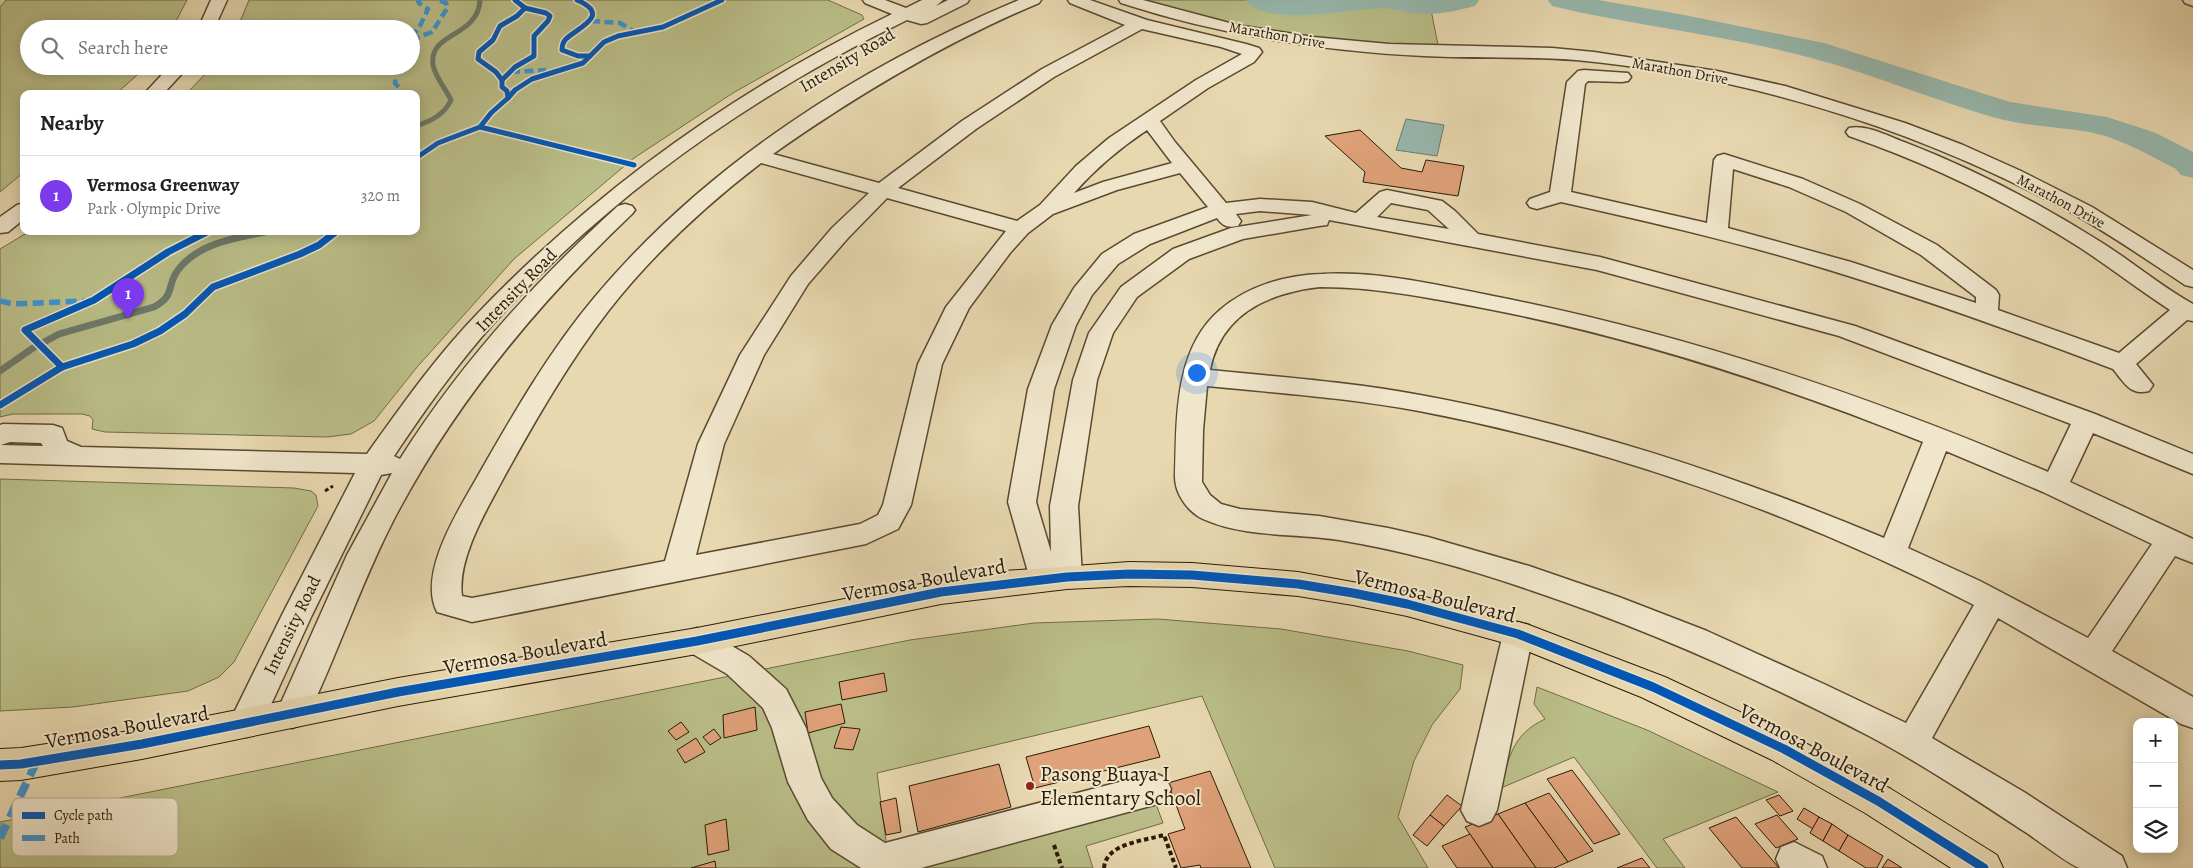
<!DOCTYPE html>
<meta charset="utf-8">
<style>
body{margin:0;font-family:Alegreya,serif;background:#f2f2f2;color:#222}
.controls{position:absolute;right:15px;bottom:15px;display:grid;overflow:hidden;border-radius:10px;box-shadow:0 2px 12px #0003}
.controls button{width:45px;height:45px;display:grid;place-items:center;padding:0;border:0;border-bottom:1px solid #e0e0e0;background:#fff;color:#222;font:25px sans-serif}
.you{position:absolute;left:1196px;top:372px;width:18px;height:18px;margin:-12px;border:4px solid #fff;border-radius:50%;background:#1a73e8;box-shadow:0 0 0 8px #1a73e833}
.badge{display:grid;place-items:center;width:32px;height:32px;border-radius:50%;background:#7c3aed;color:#fff;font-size:16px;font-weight:700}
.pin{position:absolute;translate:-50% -41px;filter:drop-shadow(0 1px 2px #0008)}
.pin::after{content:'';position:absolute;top:26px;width:18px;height:15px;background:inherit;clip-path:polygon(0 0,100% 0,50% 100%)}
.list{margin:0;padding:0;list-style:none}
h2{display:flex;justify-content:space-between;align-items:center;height:65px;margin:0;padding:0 20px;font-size:21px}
h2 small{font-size:16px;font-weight:400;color:#767676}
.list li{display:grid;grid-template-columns:32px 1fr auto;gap:15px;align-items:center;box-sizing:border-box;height:80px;padding:0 20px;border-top:1px solid #e0e0e0}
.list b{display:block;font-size:19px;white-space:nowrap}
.list p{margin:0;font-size:16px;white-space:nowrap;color:#767676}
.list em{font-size:16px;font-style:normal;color:#767676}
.icon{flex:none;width:28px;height:28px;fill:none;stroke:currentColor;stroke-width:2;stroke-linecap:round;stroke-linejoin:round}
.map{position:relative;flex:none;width:2193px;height:868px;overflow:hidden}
.search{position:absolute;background:#fff;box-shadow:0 2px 12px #0003;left:20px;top:20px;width:400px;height:55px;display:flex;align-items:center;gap:12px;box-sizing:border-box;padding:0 18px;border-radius:28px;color:#767676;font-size:19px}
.panel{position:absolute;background:#fff;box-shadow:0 2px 12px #0003;left:20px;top:90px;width:400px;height:145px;border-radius:10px}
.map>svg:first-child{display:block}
.green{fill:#babe88;stroke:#726c46}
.water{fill:#97b9af;stroke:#6b7a6b}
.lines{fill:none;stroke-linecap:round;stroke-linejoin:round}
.stream-far1{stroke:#6b7a6b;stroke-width:5}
.stream{stroke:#6b7a6b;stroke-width:7}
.river{fill:#97b9af;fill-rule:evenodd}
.building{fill:#e0a27a;stroke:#2a1b05}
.minor-casing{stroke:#5a4a30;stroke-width:3}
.major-casing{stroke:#2a1b05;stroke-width:2}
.path-far1{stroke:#2a1b05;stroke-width:3;stroke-dasharray:4 2.5;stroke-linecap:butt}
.path{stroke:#2a1b05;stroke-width:4;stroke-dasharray:4.5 3;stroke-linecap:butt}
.minor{fill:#f0e6cc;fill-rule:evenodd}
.major{fill:#e8d8b0;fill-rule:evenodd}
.quiet-far2{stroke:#3c94d1;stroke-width:4.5;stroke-dasharray:9 4.5;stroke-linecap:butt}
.quiet-far1{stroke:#3c94d1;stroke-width:5.5;stroke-dasharray:11 5.5;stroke-linecap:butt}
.quiet{stroke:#3c94d1;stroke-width:8;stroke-dasharray:15 8;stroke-linecap:butt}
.cycleway-far2-casing{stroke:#f0e6cc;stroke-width:8}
.cycleway-far1-casing{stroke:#f0e6cc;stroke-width:10}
.cycleway-casing{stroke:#f0e6cc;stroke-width:12}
.cycleway-far2{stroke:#0057b8;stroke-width:5}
.cycleway-far1{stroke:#0057b8;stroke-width:7}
.cycleway{stroke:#0057b8;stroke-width:9}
.poi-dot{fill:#8f2418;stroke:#f0e6cc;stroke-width:2}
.labels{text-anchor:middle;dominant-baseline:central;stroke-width:4;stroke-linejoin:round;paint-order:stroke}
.far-street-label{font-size:15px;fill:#2a1b05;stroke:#f0e6cc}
.street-label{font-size:18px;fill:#2a1b05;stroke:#f0e6cc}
.near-street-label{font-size:21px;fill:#2a1b05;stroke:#f0e6cc}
.near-poi-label{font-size:21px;fill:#2a1b05;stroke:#f0e6cc;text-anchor:start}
.key{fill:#f0e6cc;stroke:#b5a990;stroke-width:1}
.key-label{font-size:14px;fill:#2a1b05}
</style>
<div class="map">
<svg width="2193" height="868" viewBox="0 0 2193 868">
<rect width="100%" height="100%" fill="#e8d8b0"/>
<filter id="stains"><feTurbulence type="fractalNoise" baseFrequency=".004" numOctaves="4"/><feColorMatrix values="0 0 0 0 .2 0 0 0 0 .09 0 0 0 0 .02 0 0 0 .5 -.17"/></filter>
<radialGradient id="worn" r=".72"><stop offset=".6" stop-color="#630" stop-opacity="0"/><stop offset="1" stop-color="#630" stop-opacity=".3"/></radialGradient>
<g class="green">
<path d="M6,0H187L172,29H29V66H147L116,94H24V172L0,192V7Z"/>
<path d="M249,0H828L862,15L864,19L733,93L634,158L514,259L418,366L374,421L351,434L327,437L105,432L92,429L93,420L90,416L82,414H13L0,417V249L30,231H416V94H186L213,66H411V29H237Z"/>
<path d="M1140,0H1429L1439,50L1339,42L1244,27Z"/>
<path d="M0,479L294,488L311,491L316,495L318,506L234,662L219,677L188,691L73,707L0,711Z"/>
<path d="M1158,619L1281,629L1408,651L1463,665L1460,689L1432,725L1414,761L1398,817L1428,868H1275L1202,696L877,773L887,848L1146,777L1163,823L1086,846L1093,868H0V822L910,640L1034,623Z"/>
<path d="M1537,687L1647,730L1778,792L1663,839L1685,868H1657L1574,757L1501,788C1509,756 1513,734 1545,719L1534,704Z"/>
</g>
<path class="water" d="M1406,119L1444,125L1437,156L1396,150Z"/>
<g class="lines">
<path class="stream-far1" d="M416,126C431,121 444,115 451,100C446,89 435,77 433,65C428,32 478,38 480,0"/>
<path class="stream" d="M0,371L33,348L59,334L154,307C176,295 166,286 178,270C199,242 237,238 269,231"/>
<g class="river">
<path d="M1246,0H1479L1475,6C1459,10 1439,15 1422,14C1408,13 1394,8 1380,8C1350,9 1265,28 1246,0Z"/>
<path d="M1548,0H1598L1679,14L1824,43L2010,102L2107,117L2156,133L2193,152V178L2181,175L2176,169C2149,155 2120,138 2089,132C2058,127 2026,126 1996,118C1935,101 1876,75 1815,59C1729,35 1639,27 1552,6Z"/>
</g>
</g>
<g class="building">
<path d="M1360,130L1401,168L1422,172L1426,160L1464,166L1458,196L1363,182L1365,172L1325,136Z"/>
<path d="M884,673L887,691L842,700L839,682Z"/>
<path d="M841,704L845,723L808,733L805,712Z"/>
<path d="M755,707L757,730L724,738L723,715Z"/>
<path d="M681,722L689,732L676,740L668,731Z"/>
<path d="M1149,726L1160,757L1035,788L1026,757Z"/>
<path d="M841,727L860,729L853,750L834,748Z"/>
<path d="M714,729L721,738L710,745L703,737Z"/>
<path d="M696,738L705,752L685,763L677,750Z"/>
<path d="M999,764L1011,807L918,832L909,786Z"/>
<path d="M1572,770L1620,834L1594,844L1547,779Z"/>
<path d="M1210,771L1251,868H1201L1200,865L1181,868L1168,834L1185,829L1168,783Z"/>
<path d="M1549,793L1593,851L1568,862L1525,803Z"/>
<path d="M1447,795L1462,806L1444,826L1430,815Z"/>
<path d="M1779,795L1793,811L1780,816L1766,800Z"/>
<path d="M896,798L901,832L886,835L880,802Z"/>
<path d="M1525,803L1568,862L1554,868H1536L1498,814Z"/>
<path d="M1804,808L1819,817L1813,829L1797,819Z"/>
<path d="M1498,814L1536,868H1493L1465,827Z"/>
<path d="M1430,815L1444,826L1427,846L1413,835Z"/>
<path d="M1777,815L1798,839L1776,848L1755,824Z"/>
<path d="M1736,817L1779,868H1742L1709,828Z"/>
<path d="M1819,817L1832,824L1823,841L1810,833Z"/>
<path d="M726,819L729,850L708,855L705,825Z"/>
<path d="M1832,824L1848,835L1839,851L1823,841Z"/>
<path d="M1470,834L1493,868H1457L1442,846Z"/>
<path d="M1848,835L1883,856L1877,868H1866L1839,851Z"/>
<path d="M1642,858L1650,868H1617Z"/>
<path d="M1888,859L1902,868H1882Z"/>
<path d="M715,861L716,868H691Z"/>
</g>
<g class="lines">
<defs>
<g id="minor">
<path d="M211,0H227L214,29H198Z"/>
<path d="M863,0H885L906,8L922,0H943L936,6L948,0H969L967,3L927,23L921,24L907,20C753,95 609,195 494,323C457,364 425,410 394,456L400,459C460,364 535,281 618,206L625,204L632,206L635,210L632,214C536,305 453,405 392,523C359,588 336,658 304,724L292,728L280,724L276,714L347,555L392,473L381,475L312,615L258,733L246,737L234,733L229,723L282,615L355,473L0,463V425L3,424L53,425L62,428L67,441L81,447L367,454C402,405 437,355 479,312C598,188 737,89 892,14L865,3ZM10,442L41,443L43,446L1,445Z"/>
<path d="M1019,0H1041L1039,3C944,43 857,95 773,154L879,183L962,121L1042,69L1125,25L1070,3L1068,0H1090L1147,20L1246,44L1259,48L1262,52L1254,62L1208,88L1160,121L1175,142L1226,203L1260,199L1312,202L1356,213L1380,192L1387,190L1442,201L1455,211L1478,234L1600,257L1855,326L2095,414L2193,454V474L2093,433L2070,482L2193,539V563L2175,556L2112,651L2193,697V728L2181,724L1998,618L1932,738L2024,792L2122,856L2127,868C2114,868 2092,868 2080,868C2070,866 2034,837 2022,830C1972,797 1922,764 1869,736C1761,680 1649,630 1533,591C1470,569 1405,551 1339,540C1295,533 1245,538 1203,519C1188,512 1175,494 1175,477C1177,421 1173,350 1220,310C1247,286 1286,275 1322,274C1380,271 1437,285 1493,296C1684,333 1869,396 2048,472L2071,424L1839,336L1597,270L1329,220L1327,225L1319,226L1243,239L1189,259L1137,297L1113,333L1097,380L1078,506L1082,577L1077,585L1067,588L1057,585L1045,590L1035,587L1030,579L1008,502L1028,389L1052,325L1074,288L1102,254L1134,234L1208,207L1180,173L1117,190L1053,214L1028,233L1010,253L969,308L942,364L911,505L898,529L866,544L472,622L437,612C418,575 456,514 475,481C511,418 547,354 594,298C705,165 860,66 1019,0ZM1142,29L1221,47L1242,54L1196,80L1109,138L1076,166L1040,205L1017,221L898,188L976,129L1054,77ZM1147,130L1172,163L1103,182L1074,193C1096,168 1120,148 1147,130ZM761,163L869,193L832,228L791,276L740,355L698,444L665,561L472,598L462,596C457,559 486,511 503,479C535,421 568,363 609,310C653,254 705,206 761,163ZM887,198L1006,231L946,307L918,364L883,505L878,515L860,524L696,555L724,444L764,355L808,284L848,238ZM1391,203L1428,210L1449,229L1377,217ZM1260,211L1312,215L1231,228L1173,249L1121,287L1089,333L1073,380L1050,506L1051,552L1036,502L1054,389L1076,325L1092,295L1118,264L1150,244L1217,218C1223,226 1227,228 1238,226L1241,221L1236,214ZM1320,287C1379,287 1436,299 1493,310C1641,339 1783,386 1923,442L1884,538C1734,475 1579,424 1420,395C1350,382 1280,377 1210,370C1221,314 1268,293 1320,287ZM1207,386C1278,393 1349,398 1419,411C1609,447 1802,516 1974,605L1906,723L1826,685L1707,631L1619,597L1529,566L1428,537L1388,528L1319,516L1240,509L1221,504L1210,495L1202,482L1203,430ZM1946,451L2043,492L2152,544L2088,638L1980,581L1908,548Z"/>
<path d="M1119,0H1143L1237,25L1313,37L1389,44L1552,48L1594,52L1717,71L1785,86L1905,123L1963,145L2021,171L2092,207L2193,270V287L2185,285C2144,258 2104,230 2061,207C1911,127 1746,76 1576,60C1526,56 1475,59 1424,56C1321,51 1220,35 1121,3Z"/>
<path d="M2183,0H2193V6L2185,3Z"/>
<path d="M170,66H189L163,94H144Z"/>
<path d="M1584,70L1628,73L1631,77L1628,81L1622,82L1588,81L1585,84L1571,192L1707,223L1714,160L1717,156L1724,154L1803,179L1860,204L1937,245L1996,290L1999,295L1998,310L2119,353L2170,310C2139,290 2110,267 2079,247C2006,201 1930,164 1849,136L1846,132L1849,128C1866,124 1888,136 1904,142C1974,169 2041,204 2104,244C2134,263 2162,287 2193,304V321L2187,320L2136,364L2153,385L2149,391C2130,396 2124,382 2113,369C2010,330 1905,292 1799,261C1720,238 1641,220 1561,202L1537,209L1530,207L1527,203L1530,199L1550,192L1567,82L1578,71ZM1733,169L1789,187L1846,212L1921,255L1976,297V303L1851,262L1728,228Z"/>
<path d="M24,203V219L8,232L0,233V217L17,205Z"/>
<path d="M1518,622L1529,625L1533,634L1497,810L1491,821L1479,826L1467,821L1461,810L1503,634L1507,625Z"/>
<path d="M697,628L708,632L749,656L786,689L806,728L821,778L832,798L857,825L885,843L1154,773L1166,778L1171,789L1166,800L1154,805L921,868H861L831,849L808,820L788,782L772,728L763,708L727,674L686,650L681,641L686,632Z"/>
<path d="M1794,842L1822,856L1827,868H1780L1776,859L1781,847Z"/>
</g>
<path id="major" d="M1129,562L1192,563L1298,572L1407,592L1529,625L1665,677L1796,738L1891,789L1997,855L2003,868H1951L1865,813L1772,760L1641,697L1512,645L1407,616L1353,605L1298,596L1192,587L1129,586L1067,589L941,604L697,654L398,706L142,759L21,780L0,781V749L21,748L142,729L398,678L697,628L941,580L1004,571Z"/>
</defs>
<use href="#minor" class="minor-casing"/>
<use href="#major" class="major-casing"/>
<path class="path-far1" d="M325,491L333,486"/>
<g class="path">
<path d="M1054,845L1062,868"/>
<path d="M1104,868C1106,843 1144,841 1164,835L1176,868"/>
</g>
<use href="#minor" class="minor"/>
<use href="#major" class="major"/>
<g class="quiet-far2">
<path d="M591,21L620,23L635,32"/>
<path d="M411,37L419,28L428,9L419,3L418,0"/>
<path d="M411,40L432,32L448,7L446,3L437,0"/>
<path d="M397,66L395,83L404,94"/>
<path d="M511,72L546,70"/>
</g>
<g class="quiet-far1">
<path d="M316,231L333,236"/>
<path d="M0,301L13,304L85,301"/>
</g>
<path class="quiet" d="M0,838L37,761"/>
<defs>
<g id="cycleway-far2">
<path d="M577,0C612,15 579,27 566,39C563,42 562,46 562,50L578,56H590"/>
<path d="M502,80L496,72L478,59L479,52L493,40L500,26L517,16L525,8"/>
<path d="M508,98L515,90L532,79L583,63L604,42L618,36L663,27L722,0"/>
<path d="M480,127L634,165"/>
<path d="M416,158L438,143L480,127L491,113L508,98L507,91L502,87V80L515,67L534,56V36L548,21L550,16L546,13L525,8L515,0"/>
</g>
<g id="cycleway-far1">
<path d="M62,367L25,330L94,300L168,252L209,231"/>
<path d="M0,405L62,367L133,344L160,331L185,314L213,287L300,254L319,245L337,231"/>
</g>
<path id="cycleway" d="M0,765L21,764L142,744L398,692L697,641L941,592L1067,577L1129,574L1192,575L1298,584L1353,593L1407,604L1518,634L1653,687L1784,749L1878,801L1984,868"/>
</defs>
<use href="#cycleway-far2" class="cycleway-far2-casing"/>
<use href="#cycleway-far1" class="cycleway-far1-casing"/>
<use href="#cycleway" class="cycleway-casing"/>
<use href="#cycleway-far2" class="cycleway-far2"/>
<use href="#cycleway-far1" class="cycleway-far1"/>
<use href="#cycleway" class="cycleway"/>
</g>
<circle class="poi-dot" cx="1030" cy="786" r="5"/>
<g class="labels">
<g class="far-street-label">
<text transform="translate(1277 35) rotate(10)">Marathon Drive</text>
<text transform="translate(1680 71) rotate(10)">Marathon Drive</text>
<text transform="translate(2061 201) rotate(28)">Marathon Drive</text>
</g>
<g class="street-label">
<text transform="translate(847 60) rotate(-31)">Intensity Road</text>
<text transform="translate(516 290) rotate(-46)">Intensity Road</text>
<text transform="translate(292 625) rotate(-64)">Intensity Road</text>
</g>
<g class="near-street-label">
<text transform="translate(924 580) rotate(-10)">Vermosa Boulevard</text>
<text transform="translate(1435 596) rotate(14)">Vermosa Boulevard</text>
<text transform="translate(525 653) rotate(-10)">Vermosa Boulevard</text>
<text transform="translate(127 727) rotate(-10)">Vermosa Boulevard</text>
<text transform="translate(1814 748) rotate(28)">Vermosa Boulevard</text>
</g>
<g class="near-poi-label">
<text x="1040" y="774">Pasong Buaya I<tspan x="1040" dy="24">Elementary School</tspan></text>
</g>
</g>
<rect x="12" y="798" width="166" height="58" rx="8" class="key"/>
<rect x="22" y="812" width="23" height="7" fill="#0057b8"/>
<rect x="22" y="835" width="23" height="6" fill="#3c94d1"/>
<g class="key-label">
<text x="54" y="820">Cycle path</text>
<text x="54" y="843">Path</text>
</g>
<rect width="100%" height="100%" filter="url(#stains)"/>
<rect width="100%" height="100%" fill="url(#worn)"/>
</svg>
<div class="controls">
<button>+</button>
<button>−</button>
<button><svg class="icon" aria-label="layers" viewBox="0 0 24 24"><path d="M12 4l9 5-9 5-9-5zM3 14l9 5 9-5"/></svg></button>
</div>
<div class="you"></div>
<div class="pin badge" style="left:128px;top:319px">1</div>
<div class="search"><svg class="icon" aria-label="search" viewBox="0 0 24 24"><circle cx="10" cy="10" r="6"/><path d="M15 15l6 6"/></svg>Search here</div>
<section class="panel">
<h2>Nearby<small></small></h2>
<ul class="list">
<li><span class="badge">1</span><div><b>Vermosa Greenway</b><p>Park · Olympic Drive</p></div><em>320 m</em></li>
</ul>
</section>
</div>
